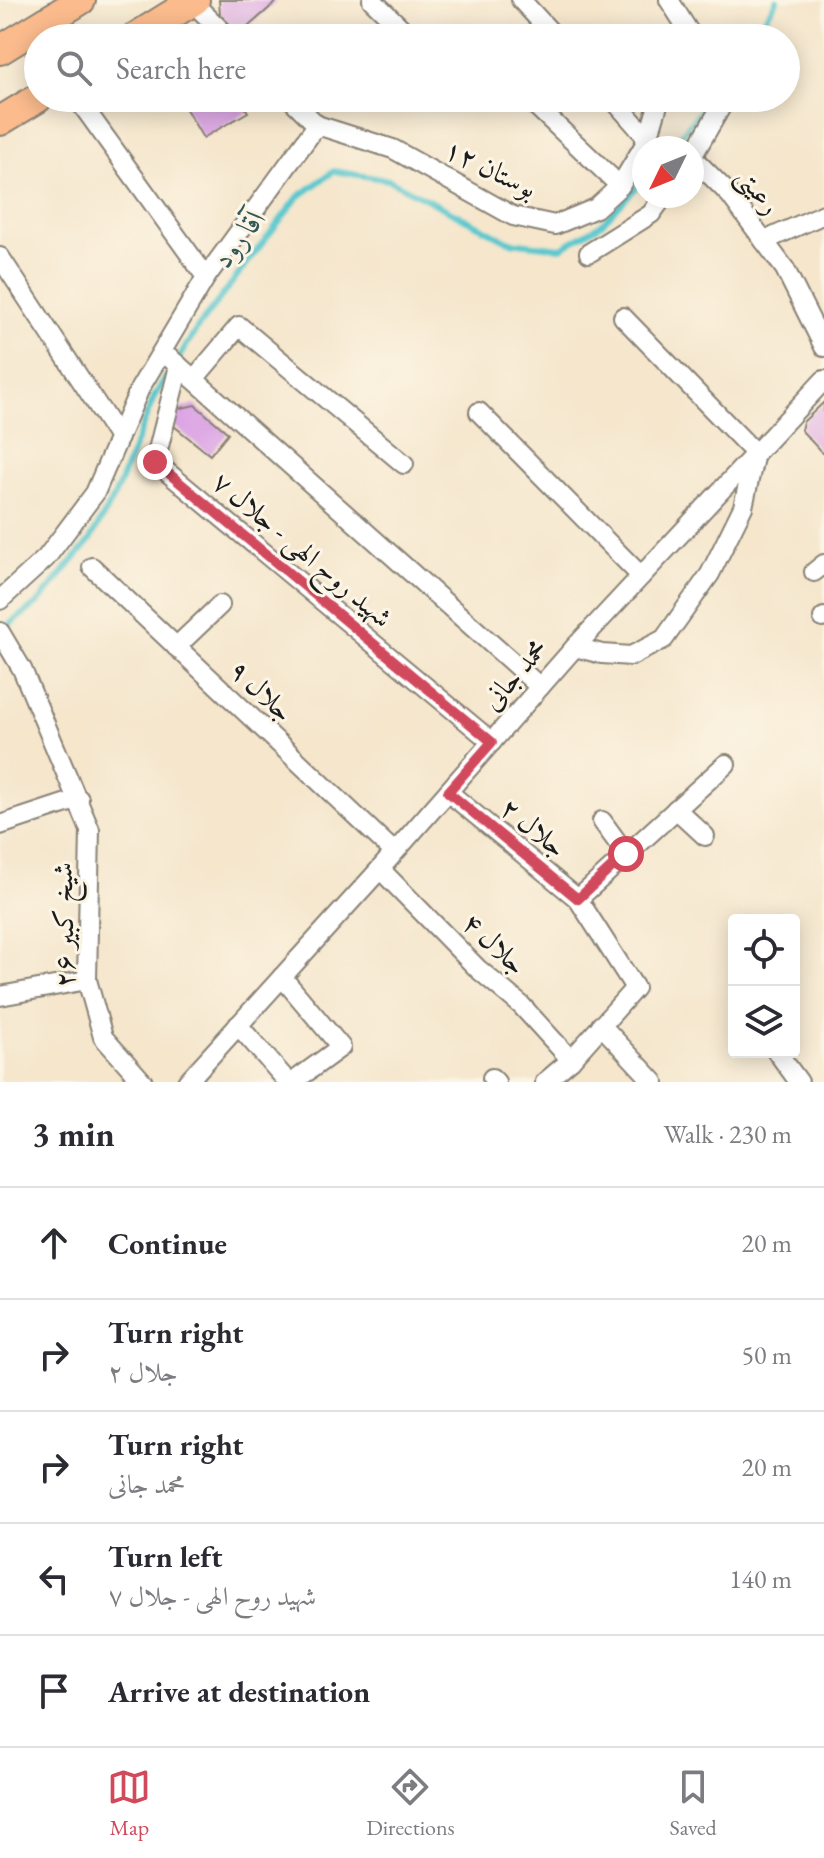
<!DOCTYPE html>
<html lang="en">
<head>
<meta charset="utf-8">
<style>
	:root { --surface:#fff; --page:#f2f2f3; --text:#2b2b33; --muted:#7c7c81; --line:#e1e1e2; --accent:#d1495b }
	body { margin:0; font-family:"EB Garamond",Amiri,serif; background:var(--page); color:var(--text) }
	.controls { position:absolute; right:24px; bottom:24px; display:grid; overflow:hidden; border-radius:8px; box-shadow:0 4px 20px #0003 }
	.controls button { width:72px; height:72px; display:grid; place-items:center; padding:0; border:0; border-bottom:2px solid var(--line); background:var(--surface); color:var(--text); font:40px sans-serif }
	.compass { position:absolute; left:632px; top:136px; width:72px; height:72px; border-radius:50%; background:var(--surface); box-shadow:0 4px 20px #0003; rotate:227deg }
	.stop { position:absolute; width:24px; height:24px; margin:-18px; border:6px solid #d1495b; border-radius:50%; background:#fff }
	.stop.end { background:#d1495b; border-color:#fff; box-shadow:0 2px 8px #0008 }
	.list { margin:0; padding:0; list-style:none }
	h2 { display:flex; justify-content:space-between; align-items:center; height:104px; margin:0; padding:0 32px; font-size:34px }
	h2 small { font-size:26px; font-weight:400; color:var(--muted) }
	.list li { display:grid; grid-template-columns:52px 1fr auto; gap:24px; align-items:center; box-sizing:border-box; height:112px; padding:0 32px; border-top:2px solid var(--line) }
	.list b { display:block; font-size:30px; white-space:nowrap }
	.list p { margin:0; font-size:26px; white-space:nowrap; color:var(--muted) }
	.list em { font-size:26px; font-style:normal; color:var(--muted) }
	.icon { flex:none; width:44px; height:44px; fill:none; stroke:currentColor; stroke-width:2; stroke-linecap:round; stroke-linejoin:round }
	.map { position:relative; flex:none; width:824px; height:1082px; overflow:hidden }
	.search { position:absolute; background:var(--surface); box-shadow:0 4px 20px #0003; left:24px; right:24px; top:24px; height:88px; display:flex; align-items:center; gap:20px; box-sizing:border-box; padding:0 28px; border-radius:44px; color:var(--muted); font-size:30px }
	.sheet { height:664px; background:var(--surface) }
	nav { display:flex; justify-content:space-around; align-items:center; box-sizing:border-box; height:112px; border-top:2px solid var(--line); background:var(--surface); font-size:22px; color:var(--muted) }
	nav a { display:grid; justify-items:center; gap:4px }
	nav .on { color:var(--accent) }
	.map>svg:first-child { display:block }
</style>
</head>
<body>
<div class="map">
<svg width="824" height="1082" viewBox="0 0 824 1082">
	<rect width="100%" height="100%" fill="#fcf5e5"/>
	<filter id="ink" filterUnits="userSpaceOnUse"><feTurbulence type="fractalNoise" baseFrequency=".0125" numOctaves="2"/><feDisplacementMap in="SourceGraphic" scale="16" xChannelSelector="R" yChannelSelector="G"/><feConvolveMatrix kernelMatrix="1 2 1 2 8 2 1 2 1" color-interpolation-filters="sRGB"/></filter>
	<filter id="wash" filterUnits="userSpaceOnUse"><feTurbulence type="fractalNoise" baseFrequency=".006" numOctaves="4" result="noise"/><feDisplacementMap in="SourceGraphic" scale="32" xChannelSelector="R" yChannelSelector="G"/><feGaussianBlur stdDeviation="1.8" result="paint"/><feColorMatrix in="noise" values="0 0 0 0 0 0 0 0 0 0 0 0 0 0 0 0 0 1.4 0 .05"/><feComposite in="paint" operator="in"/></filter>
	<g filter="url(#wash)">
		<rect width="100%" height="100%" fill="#f5e6cc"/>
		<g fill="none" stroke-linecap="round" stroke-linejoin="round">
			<!-- stream -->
			<g stroke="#5bc8ce" stroke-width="6">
				<polyline points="753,38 777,0"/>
				<polyline points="673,145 710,98"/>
				<polyline points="176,362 198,327 298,197 334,171 389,180 510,242 561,248 600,225 644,180"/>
				<polyline points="3,629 38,603 90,540 114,497 155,395 170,371"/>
			</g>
		</g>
		<g id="blocks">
			<!-- building -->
			<g fill="#dca5e5">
				<polygon points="219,0 273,0 276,2 240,34 220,15"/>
				<polygon points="194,98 239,98 248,112 203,138 183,104"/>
				<polygon points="824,402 824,455 801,430 803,422"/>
				<polygon points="195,405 228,433 210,455 174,426 177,409"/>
			</g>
		</g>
	</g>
	<g filter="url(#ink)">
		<use href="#blocks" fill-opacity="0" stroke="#888174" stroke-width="2"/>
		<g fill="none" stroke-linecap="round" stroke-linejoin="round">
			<!-- minor casing -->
			<g stroke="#888174" stroke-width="22">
				<g id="minor">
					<polyline points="372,0 401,28"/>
					<polyline points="521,0 556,38"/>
					<polyline points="669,0 693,38"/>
					<polyline points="192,2 229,38"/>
					<polyline points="77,98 206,277"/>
					<polyline points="290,98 317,125 393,149 513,216 555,225 596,208 620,186 648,139 660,98"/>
					<polyline points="612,98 648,139"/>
					<polyline points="536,106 620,186"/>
					<polyline points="648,139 670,148"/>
					<polyline points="692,157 730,195 785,269 824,347"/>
					<polyline points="692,157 726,98"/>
					<polyline points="764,241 824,214"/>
					<polyline points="589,253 651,214 664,196"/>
					<polyline points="0,257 119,438"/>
					<polyline points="171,359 540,687"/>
					<polyline points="179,366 155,462 492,742"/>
					<polyline points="194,379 239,326 404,464"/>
					<polyline points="479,412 641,576"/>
					<polyline points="92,567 394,852"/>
					<polyline points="814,572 824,564"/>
					<polyline points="0,600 46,558 95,493 140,388 206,277 317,125"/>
					<polyline points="823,618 824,617"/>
					<polyline points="0,632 22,669 90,830 87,980 103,1037 143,1082"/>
					<polyline points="176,647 220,605"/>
					<polyline points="575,647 602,654 631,656 664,639 710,574 743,507 755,453 623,317"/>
					<polyline points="448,792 578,899 635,988 571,1060 545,1082"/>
					<polyline points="676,809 705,836"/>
					<polyline points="602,821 626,854"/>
					<polyline points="0,825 79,799"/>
					<polyline points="380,869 478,969 521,1005 571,1060"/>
					<polyline points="578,899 726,764"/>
					<polyline points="282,977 341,1047 293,1082"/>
					<polyline points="0,996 87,980"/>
					<polyline points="238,1025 288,1082"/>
					<polyline points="601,1025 654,1082"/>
					<polyline points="777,1052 799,1082"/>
					<polyline points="492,1078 496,1082"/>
					<polyline points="187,1082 380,869 575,647 824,380"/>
				</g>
			</g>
			<!-- primary casing -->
			<g stroke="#888174" stroke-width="32">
				<g id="primary">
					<polyline points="134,38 195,0"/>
					<polyline points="0,50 81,0"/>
					<polyline points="0,121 38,98"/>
				</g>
			</g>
			<!-- minor -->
			<use href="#minor" stroke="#fff" stroke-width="18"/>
			<!-- primary -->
			<use href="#primary" stroke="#fbbb8d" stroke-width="28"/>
		</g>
	</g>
	<g fill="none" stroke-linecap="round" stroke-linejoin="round" filter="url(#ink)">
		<!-- route -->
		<polyline stroke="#d1495b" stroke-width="10" points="155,462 492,742 448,792 578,899 626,854"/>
	</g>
	<g text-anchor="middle" stroke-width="6" stroke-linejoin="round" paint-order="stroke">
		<!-- street labels -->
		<g font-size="28" fill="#1c1c1c" stroke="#fcf5e5">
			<text transform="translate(491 168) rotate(26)" y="10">بوستان ۱۲</text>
			<text transform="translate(759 190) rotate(51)" y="10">رعیتی</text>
			<text transform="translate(303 549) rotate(40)" y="10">شهید روح الهی - جلال ۷</text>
			<text transform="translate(514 674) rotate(-49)" y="10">محمد جانی</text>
			<text transform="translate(262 690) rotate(43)" y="10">جلال ۹</text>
			<text transform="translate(534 827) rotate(39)" y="10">جلال ۲</text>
			<text transform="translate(63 925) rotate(-91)" y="10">شیخ کبیر ۲۶</text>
			<text transform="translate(495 943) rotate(43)" y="10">جلال ۴</text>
		</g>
		<!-- water labels -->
		<g font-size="30" font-style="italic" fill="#32585a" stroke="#fcf5e5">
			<text transform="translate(239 238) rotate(-52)" y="10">آقا رود</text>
		</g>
	</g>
</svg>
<div class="controls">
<button><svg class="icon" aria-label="locate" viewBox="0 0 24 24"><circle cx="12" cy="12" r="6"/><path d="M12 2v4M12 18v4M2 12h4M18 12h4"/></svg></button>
<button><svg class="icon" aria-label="layers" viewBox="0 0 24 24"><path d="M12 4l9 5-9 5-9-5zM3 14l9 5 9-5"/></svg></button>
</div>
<svg class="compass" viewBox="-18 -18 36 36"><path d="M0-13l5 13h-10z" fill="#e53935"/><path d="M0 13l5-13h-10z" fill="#7c7c81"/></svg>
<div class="stop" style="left:626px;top:854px"></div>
<div class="stop end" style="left:155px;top:462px"></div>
<div class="search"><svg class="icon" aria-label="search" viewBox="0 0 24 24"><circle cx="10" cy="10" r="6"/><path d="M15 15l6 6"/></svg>Search here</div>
</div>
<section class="sheet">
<h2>3 min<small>Walk · 230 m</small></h2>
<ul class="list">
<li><svg class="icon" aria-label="ahead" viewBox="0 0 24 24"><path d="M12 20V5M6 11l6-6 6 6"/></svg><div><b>Continue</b></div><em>20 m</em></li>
<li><svg class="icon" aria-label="right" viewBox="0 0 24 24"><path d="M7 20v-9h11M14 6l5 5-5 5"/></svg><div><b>Turn right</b><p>جلال ۲</p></div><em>50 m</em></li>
<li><svg class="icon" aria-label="right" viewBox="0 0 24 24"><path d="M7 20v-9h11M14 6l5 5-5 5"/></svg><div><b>Turn right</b><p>محمد جانی</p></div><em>20 m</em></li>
<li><svg class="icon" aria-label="left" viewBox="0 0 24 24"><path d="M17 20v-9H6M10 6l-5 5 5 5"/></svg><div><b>Turn left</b><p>شهید روح الهی - جلال ۷</p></div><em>140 m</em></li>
<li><svg class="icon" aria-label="arrive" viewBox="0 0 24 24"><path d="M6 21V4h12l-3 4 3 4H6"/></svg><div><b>Arrive at destination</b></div></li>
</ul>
</section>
<nav>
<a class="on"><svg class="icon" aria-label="map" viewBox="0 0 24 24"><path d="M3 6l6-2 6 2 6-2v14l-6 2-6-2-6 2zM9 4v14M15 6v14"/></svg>Map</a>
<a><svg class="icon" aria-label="directions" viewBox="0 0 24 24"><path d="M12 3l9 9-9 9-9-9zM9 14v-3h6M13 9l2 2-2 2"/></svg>Directions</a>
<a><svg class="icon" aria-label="saved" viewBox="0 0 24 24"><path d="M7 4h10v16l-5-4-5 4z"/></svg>Saved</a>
</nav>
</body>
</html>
